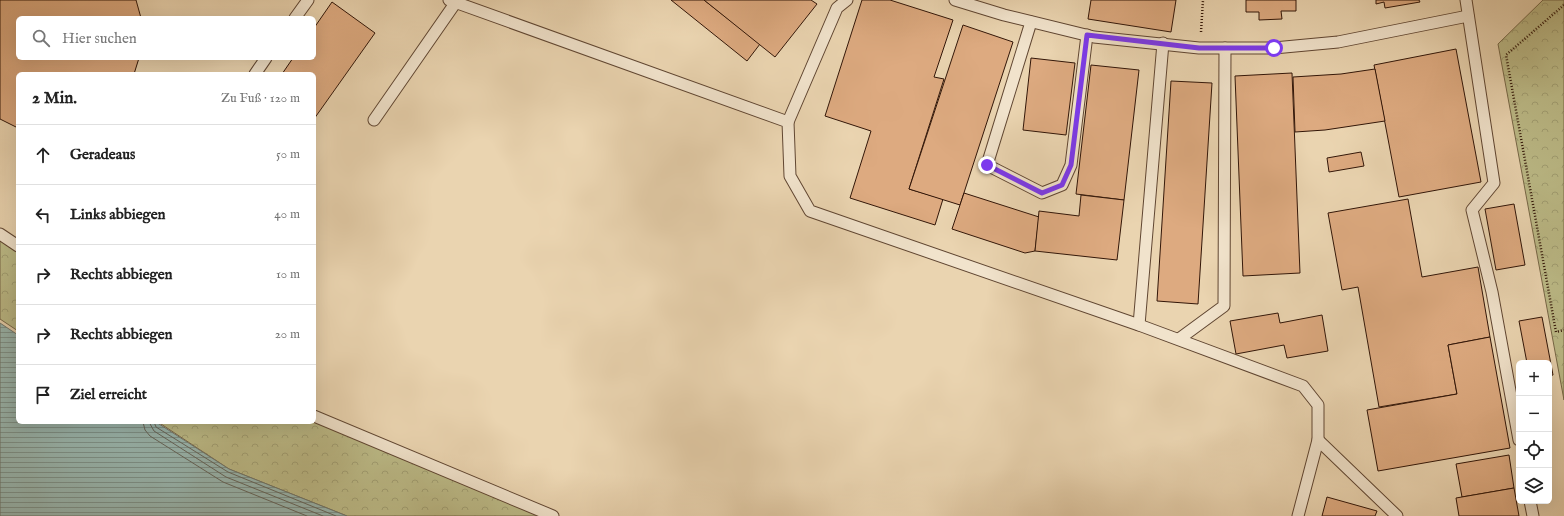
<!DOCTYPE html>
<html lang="de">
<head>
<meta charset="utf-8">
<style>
	:root { --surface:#fff; --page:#f6f6f6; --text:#222; --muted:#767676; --line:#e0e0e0 }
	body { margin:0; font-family:"IM FELL English",serif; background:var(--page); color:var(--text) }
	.controls { position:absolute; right:12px; bottom:12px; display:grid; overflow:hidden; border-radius:6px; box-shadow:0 4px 16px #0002 }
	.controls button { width:36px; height:36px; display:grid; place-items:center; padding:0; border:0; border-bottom:1px solid var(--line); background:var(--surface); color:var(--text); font:20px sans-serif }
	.stop { position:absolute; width:12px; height:12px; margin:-9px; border:3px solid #7c3aed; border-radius:50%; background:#fff }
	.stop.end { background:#7c3aed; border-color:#fff; box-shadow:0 1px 4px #0008 }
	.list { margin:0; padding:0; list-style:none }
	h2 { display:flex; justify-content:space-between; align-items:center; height:52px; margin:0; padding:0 16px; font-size:17px }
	h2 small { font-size:13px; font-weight:400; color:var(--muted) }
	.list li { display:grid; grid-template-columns:26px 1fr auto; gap:12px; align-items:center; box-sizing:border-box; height:60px; padding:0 16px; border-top:1px solid var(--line) }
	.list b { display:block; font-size:15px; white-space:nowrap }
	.list em { font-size:13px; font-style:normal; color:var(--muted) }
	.icon { flex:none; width:22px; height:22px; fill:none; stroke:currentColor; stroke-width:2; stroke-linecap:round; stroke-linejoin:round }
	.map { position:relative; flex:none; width:1564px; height:516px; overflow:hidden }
	.search { position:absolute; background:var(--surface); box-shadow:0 4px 16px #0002; left:16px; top:16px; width:300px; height:44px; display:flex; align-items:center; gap:10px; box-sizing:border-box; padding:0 14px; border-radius:6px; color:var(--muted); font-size:15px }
	.panel { position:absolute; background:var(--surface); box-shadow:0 4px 16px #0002; left:16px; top:72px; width:300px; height:352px; border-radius:6px }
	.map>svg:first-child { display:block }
</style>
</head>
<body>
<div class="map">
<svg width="1564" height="516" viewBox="0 0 1564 516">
	<defs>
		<pattern id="forest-crowns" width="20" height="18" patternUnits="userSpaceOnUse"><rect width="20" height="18" fill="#bcbb88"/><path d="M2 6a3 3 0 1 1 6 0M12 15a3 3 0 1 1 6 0" fill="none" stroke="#a2a074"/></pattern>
		<pattern id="water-rules" width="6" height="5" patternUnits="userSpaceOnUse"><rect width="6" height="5" fill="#98b7b1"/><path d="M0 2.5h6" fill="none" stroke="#7d948e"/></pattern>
	</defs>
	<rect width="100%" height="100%" fill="#ead4b0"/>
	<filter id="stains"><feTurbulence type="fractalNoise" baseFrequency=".005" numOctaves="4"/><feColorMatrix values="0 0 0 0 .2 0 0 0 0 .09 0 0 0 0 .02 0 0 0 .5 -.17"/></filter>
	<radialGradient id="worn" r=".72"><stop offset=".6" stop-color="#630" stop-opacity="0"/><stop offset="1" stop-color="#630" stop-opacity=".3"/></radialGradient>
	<!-- forest -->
	<g fill="url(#forest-crowns)" stroke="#776848">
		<polygon points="1543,0 1564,0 1564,400 1498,44"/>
		<polygon points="0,236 18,248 18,331 0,319"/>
		<polygon points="314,421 542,516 347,516 229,469 158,422"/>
	</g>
	<!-- water -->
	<polygon fill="url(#water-rules)" stroke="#6f776d" points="0,323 18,335 18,422 156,422 229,469 347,516 0,516"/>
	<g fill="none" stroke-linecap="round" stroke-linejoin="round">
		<!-- shore -->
		<g stroke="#65665c" stroke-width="1">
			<polyline points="143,422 145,430 150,436 223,482 307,516"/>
			<polyline points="149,422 154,431 226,477 323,516"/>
			<polyline points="154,422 156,427 228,472 336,516"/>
		</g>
	</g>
	<!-- building -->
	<g fill="#ddaa80" stroke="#321608">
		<polygon points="0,0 136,0 141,18 18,18 18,58 139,58 134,74 18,74 18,128 0,119"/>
		<polygon points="671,0 704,0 760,44 747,61"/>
		<polygon points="704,0 811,0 817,4 775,57"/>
		<polygon points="862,0 890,0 953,20 934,77 944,79 909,189 943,199 935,225 850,198 871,131 825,116"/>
		<polygon points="1091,0 1176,0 1171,32 1088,19"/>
		<polygon points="1246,0 1296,0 1296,11 1281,11 1282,19 1259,20 1259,12 1246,12"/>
		<polygon points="1376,0 1419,0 1420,2 1385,8 1384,2 1376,4"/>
		<polygon points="332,2 375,33 314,119 314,74 282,74 293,58 314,58 314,28"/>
		<polygon points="963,25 1013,42 960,205 909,189"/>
		<polygon points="1456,49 1481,182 1399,197 1374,65"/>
		<polygon points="1031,58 1075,63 1066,135 1023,130"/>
		<polygon points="1091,65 1139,70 1124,200 1076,194"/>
		<polygon points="1375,69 1385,121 1325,130 1295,132 1293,77 1341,74"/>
		<polygon points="1292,73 1300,273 1243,276 1235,76"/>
		<polygon points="1171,81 1212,83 1198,304 1157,301"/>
		<polygon points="1361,152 1364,166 1329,172 1327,158"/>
		<polygon points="964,193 1039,217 1035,251 1025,253 952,229"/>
		<polygon points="1081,195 1124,200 1117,260 1035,251 1039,211 1079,216"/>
		<polygon points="1408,199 1422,277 1478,267 1490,337 1448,345 1457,394 1379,407 1358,287 1342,290 1328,213"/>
		<polygon points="1514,204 1525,265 1496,270 1485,209"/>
		<polygon points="1278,313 1280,323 1322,315 1328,351 1287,358 1284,345 1236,354 1230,321"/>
		<polygon points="1542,317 1553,375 1549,376 1549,363 1527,363 1519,321"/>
		<polygon points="1490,337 1510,448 1378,471 1367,410 1457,394 1448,345"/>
		<polygon points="1509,455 1514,488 1462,497 1456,464"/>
		<polygon points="1514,488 1519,516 1459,516 1456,498"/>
		<polygon points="1327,497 1377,511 1375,516 1322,516"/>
	</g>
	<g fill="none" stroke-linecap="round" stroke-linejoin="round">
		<!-- lane casing -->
		<g stroke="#604632" stroke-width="13">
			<g id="lane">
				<polyline points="449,0 788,122 790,176 810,211 1139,325 1303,386 1318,405 1318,440 1298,516"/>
				<polyline points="955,0 1004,15 1094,37 1199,48 1274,48 1338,42 1468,16"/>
				<polyline points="1466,0 1494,183 1472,210 1492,292 1519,440"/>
				<polyline points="295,18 308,0"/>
				<polyline points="1031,22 987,165 1042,193 1062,185 1071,165 1087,35"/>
				<polyline points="255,74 266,58"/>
				<polyline points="374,120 456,2"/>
				<polyline points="788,122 837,8 847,0"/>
				<polyline points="0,234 18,246"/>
				<polyline points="1139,325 1163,43"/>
				<polyline points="1179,339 1224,306 1225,48"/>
				<polyline points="314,416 553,516"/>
				<polyline points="1318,440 1397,516"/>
				<polyline points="1530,501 1533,516"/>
			</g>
		</g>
		<!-- path -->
		<g stroke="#321608" stroke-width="2.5" stroke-dasharray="1 2" stroke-linecap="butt">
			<polyline points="1564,5 1506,55 1556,332 1564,330"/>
			<polyline points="1201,32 1203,0"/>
		</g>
		<!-- lane -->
		<use href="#lane" stroke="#f1e3cc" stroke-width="11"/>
	</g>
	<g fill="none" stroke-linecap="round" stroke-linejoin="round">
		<!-- route -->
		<polyline stroke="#7c3aed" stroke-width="5" points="987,165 1042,193 1062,185 1071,165 1087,35 1199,48 1274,48"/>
	</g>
	<rect width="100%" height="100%" filter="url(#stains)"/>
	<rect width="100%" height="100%" fill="url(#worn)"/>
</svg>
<div class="controls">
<button>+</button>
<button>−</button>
<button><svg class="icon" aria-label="locate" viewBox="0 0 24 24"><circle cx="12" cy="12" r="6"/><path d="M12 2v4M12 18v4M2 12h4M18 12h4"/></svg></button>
<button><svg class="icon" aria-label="layers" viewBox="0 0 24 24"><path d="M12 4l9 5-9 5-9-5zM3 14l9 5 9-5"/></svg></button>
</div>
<div class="stop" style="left:1274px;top:48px"></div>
<div class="stop end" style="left:987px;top:165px"></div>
<div class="search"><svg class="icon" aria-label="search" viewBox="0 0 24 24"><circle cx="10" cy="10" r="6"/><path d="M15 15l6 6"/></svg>Hier suchen</div>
<section class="panel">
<h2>2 Min.<small>Zu Fuß · 120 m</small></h2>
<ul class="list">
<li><svg class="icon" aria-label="ahead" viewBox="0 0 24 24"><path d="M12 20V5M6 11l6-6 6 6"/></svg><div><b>Geradeaus</b></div><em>50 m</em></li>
<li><svg class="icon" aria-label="left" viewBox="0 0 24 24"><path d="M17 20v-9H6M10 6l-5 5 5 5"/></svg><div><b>Links abbiegen</b></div><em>40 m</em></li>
<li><svg class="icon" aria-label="right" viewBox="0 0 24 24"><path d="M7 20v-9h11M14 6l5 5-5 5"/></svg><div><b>Rechts abbiegen</b></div><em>10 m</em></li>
<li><svg class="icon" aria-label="right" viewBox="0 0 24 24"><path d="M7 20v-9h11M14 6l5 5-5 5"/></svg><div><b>Rechts abbiegen</b></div><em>20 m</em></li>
<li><svg class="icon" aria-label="arrive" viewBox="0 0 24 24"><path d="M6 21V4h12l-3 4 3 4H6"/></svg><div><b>Ziel erreicht</b></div></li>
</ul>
</section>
</div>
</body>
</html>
